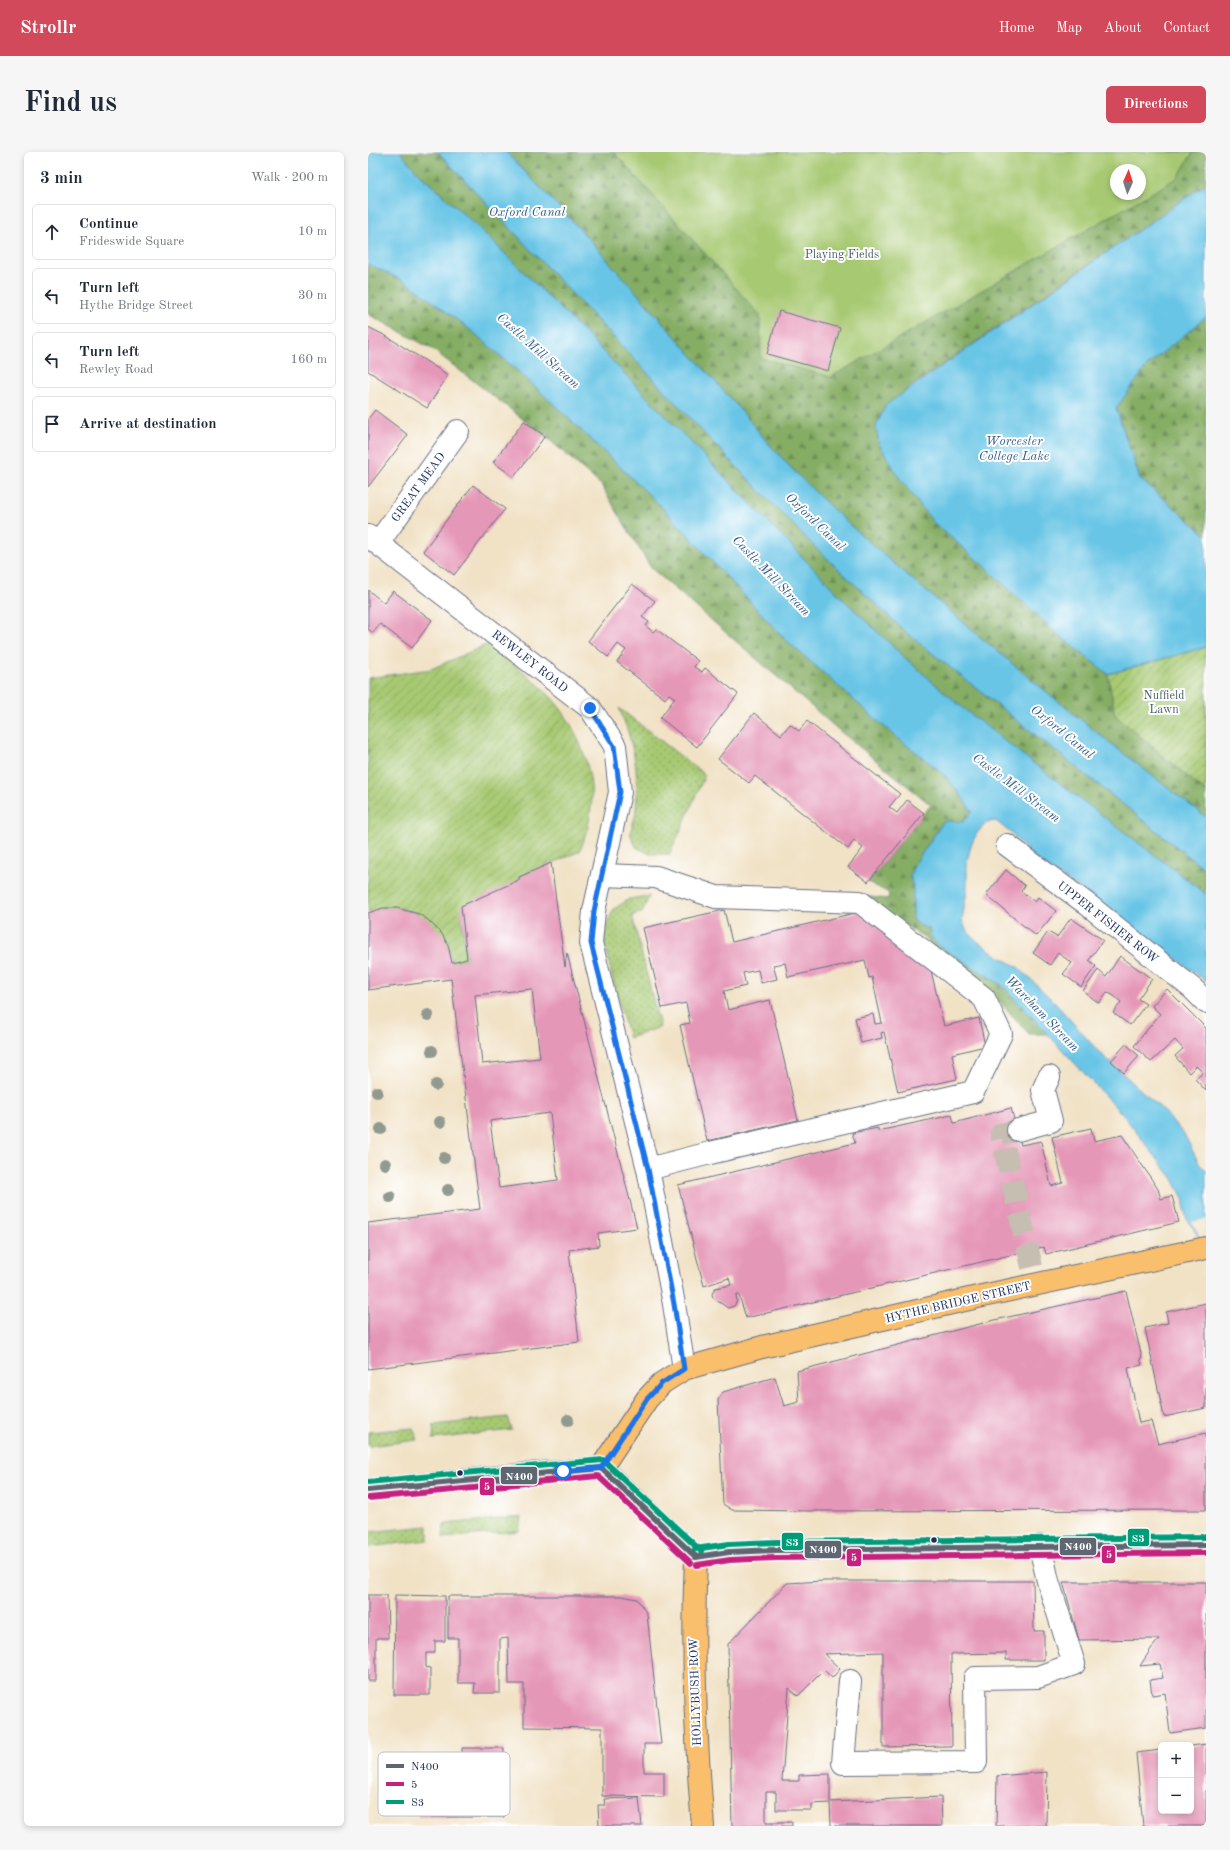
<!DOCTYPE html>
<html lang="en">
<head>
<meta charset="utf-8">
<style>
	:root { --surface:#fff; --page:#f6f6f7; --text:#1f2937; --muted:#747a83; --line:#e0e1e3; --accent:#d1495b }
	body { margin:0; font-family:"Old Standard TT",serif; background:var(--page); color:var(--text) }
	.controls { position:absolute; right:12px; bottom:12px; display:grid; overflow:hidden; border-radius:6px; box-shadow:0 2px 6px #0003 }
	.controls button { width:36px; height:36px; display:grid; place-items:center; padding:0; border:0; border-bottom:1px solid var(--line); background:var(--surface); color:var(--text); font:20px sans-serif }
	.compass { position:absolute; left:742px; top:12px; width:36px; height:36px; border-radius:50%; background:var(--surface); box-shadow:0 2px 6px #0003; rotate:3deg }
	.stop { position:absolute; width:12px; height:12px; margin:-9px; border:3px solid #1a73e8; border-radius:50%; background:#fff }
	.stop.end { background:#1a73e8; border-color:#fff; box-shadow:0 1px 4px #0008 }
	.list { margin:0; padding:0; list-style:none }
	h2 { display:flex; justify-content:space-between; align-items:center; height:52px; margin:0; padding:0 16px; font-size:17px }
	h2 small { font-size:13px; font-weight:400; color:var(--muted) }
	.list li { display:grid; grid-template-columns:26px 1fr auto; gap:12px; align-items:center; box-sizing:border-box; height:56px; margin:0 8px 8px; padding:0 8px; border:1px solid var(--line); border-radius:6px }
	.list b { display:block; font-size:15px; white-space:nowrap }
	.list p { margin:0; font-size:13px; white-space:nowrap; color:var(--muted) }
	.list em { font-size:13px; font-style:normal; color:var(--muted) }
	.icon { flex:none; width:22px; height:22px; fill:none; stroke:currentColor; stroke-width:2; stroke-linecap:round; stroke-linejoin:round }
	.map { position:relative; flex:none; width:838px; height:1674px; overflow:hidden; border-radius:6px }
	header { display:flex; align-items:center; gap:24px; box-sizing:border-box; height:56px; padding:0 20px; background:var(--accent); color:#fff }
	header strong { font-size:19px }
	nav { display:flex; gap:22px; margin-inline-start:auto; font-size:14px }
	.intro { display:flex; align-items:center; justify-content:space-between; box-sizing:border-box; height:96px; padding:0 24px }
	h1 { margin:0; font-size:28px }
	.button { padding:10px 18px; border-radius:6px; background:var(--accent); color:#fff; font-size:14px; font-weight:700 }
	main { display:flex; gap:24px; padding:0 24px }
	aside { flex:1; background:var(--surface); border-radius:6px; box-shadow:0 2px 6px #0003 }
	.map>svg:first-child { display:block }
</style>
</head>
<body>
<header>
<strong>Strollr</strong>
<nav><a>Home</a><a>Map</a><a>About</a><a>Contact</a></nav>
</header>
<div class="intro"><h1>Find us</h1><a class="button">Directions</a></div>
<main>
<aside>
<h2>3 min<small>Walk · 200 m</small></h2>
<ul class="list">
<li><svg class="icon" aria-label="ahead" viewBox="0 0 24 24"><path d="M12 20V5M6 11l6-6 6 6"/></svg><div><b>Continue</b><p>Frideswide Square</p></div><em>10 m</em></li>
<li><svg class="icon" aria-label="left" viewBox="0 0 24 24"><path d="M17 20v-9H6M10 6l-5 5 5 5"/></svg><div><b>Turn left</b><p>Hythe Bridge Street</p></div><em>30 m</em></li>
<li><svg class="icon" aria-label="left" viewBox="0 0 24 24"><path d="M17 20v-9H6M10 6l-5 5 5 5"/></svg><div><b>Turn left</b><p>Rewley Road</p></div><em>160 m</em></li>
<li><svg class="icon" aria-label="arrive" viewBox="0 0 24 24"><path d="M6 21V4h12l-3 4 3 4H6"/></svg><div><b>Arrive at destination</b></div></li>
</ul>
</aside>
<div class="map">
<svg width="838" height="1674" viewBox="0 0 838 1674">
	<defs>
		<pattern id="grass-dots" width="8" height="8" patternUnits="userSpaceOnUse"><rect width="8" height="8" fill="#a7c972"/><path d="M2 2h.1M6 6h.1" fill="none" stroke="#87a461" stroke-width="1.8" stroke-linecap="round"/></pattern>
		<pattern id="forest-firs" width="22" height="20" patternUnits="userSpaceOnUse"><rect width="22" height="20" fill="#85ad64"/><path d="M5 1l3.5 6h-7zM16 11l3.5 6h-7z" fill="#6c8d56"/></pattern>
		<pattern id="garden-furrows" width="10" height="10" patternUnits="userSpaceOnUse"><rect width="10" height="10" fill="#a7c972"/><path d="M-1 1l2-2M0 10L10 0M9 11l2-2" fill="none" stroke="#87a461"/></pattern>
	</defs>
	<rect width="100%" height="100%" fill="#fff"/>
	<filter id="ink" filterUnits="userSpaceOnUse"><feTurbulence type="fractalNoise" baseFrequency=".025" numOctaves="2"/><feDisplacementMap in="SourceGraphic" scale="8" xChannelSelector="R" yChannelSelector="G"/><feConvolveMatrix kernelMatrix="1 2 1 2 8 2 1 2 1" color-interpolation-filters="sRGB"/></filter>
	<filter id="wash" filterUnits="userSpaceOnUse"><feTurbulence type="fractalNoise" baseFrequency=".012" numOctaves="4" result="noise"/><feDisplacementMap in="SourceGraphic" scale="16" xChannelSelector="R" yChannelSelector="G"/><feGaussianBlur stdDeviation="0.9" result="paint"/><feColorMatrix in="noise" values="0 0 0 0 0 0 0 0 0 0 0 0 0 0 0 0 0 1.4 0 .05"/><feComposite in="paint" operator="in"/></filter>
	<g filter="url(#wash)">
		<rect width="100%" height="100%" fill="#f1e2c6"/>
		<!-- grass -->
		<g fill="url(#grass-dots)" stroke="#617c68">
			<path d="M251,556L337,623L302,702H282L268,695L262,681C264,673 268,665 268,657C272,621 265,589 251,556Z"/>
			<polygon points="281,744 274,761 264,763 292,875 261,886 245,829 236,787 239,771 246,757 261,747"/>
			<polygon points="140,1265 144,1278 65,1287 66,1273"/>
			<polygon points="45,1276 50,1288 0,1294 0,1280"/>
			<polygon points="153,1365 151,1379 75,1386 76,1372"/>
			<polygon points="60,1374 60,1388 0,1395 0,1380"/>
		</g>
		<!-- forest -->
		<g fill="url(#forest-firs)" stroke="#506e61">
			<polygon points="32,0 70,0 359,305 447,395 540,482 838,718 838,742 665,611 596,557 537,506 479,451 210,174 110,75 50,21"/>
			<path d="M138,0H246L392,163L393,206L463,225L809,26L825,0H838V32L536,239L565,370L616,414L692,484L740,522L747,563L838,545V665C748,597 661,527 576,454C505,394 434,335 376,262L211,76Z"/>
			<polygon points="0,112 38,130 66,150 105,180 161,229 288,349 418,488 521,579 577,623 592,642 604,660 595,670 581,669 575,670 545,715 542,724 545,734 545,768 561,776 563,785 634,833 681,882 661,882 624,841 573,804 557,786 493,744 520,747 521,741 500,730 556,661 563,653 473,580 283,416 233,333 177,284 64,197 0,162"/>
			<polygon points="838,165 838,383 772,327 748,256 780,213"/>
		</g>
		<!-- park -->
		<path fill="#a7c972" stroke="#617c68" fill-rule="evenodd" d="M246,0H825L809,26L463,225L393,206L392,163ZM748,18H772V42H748Z"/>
		<!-- garden -->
		<g fill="url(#garden-furrows)" stroke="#617c68">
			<path d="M120,492C145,512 176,533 195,560C212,584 227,625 223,655C222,671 217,685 212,699L151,725V728L94,761L93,763L99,807L84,811L80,793L51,762L29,756H15L0,761V526L63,517Z"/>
			<polygon points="838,495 838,640 747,563 740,522"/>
		</g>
		<!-- water -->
		<g fill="#68c5e6" stroke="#427aa2">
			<polygon points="0,0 32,0 50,21 110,75 210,174 479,451 537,506 596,557 665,611 838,742 838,829 724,745 667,707 644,682 628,669 619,670 609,681 603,693 599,710 599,738 594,768 598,778 609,789 630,804 650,815 688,852 730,899 797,960 817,984 832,1013 838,1018 838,1096 818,1065 815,1046 805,1027 755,963 634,833 571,794 563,785 561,776 555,775 545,768 545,734 542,724 545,715 575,670 580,669 595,670 604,660 592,642 577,623 521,579 418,488 288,349 161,229 105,180 66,150 38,130 0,112"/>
			<path d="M70,0H138L211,76L376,262C434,335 505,394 576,454C661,527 748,597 838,665V718L540,482L447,395L359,305Z"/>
			<polygon points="838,32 838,165 780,213 748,256 772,327 838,383 838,495 740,522 692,484 616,414 565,370 533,328 511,292 508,274 518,253"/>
		</g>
		<!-- pier -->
		<polygon fill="#f1e2c6" points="838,1067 838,1096 823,1070"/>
		<g id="blocks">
			<!-- building -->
			<g fill="#e597b7" fill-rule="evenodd">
				<polygon points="411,159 472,176 460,219 399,202"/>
				<polygon points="0,175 18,184 80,223 59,256 0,219"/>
				<polygon points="7,258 40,283 0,335 0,267"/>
				<polygon points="156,269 177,284 146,325 125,310"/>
				<polygon points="105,333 137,357 86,423 55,399"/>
				<polygon points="264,432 287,449 274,465 281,470 278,474 285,480 288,477 330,509 326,515 334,520 337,516 370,542 329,595 292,566 307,546 301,542 297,547 249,510 258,498 250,492 240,505 220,489"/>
				<polygon points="0,438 16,451 25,439 64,468 44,496 12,472 5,481 0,477"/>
				<polygon points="386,561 413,583 422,572 431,579 439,569 532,642 521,655 529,661 539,648 556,661 500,730 480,715 495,696 486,688 480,697 387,624 381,631 350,607"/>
				<path d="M183,711L197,815L199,801L269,1076L230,1081L231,1094L201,1098L211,1190L0,1217V1071L112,1057L83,827L0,838V761L15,756H29L51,762L60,768L74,782L80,793L84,811L99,807L93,754L151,728V725ZM164,837L172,906L114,912L107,843ZM182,961L190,1028L131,1036L122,969Z"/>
				<polygon points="638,718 657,734 653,739 667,750 670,745 688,759 668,784 618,743"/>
				<polygon points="485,755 561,810 576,874 611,866 617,894 584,902 589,927 530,940 516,880 513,881 514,886 493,891 487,866 505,862 507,872 514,871 504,825 501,826 497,808 420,825 417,811 405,813 409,827 393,831 390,818 375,821 378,834 356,839 360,858 402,848 430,968 339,989 312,873 322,871 318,851 294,856 275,776 356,758 364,790 487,761"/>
				<polygon points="703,766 735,788 721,808 728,814 713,835 695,822 704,811 690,801 682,813 665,801 680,780 689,785"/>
				<polygon points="752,804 784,827 770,847 778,852 762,873 745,861 753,850 746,844 739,840 731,851 715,839 730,818 738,825"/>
				<polygon points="799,837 838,876 838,939 827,927 835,921 828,914 821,921 807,904 815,897 807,888 783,910 766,894 792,862 784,854"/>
				<polygon points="758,892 771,904 756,921 743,909"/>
				<polygon points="643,956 653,993 673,989 683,1034 695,1031 684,985 723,976 726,989 754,983 790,1037 793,1047 804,1044 811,1070 678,1102 676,1095 378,1166 371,1143 368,1143 369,1149 366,1154 360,1156 345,1146 344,1142 347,1136 363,1133 361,1126 336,1134 310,1033 487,991 484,981 510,976 510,979 584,963 586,971"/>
				<polygon points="758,1139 774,1206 772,1206 774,1213 760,1216 771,1271 783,1269 790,1292 838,1281 838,1358 441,1359 364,1358 355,1352 350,1248 355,1240 407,1225 416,1254 431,1250 429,1219 627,1168"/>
				<polygon points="838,1151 838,1256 796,1265 777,1176 800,1171 798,1160"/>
				<polygon points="456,1429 665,1429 666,1479 676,1479 676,1508 638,1508 638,1501 583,1502 584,1594 515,1595 515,1500 456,1502 472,1517 464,1526 456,1518 430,1544 421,1536 414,1629 431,1629 431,1623 462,1622 462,1650 573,1645 574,1674 463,1674 462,1651 444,1652 444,1658 408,1658 408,1640 398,1640 398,1670 424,1670 424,1674 364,1674 360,1492 419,1431"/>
				<polygon points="695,1430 838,1430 838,1576 802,1581 797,1541 784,1543 782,1528 795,1526 792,1512 772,1514 783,1497 791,1487 711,1488"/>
				<polygon points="0,1443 19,1443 20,1486 8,1486 8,1529 0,1529"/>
				<polygon points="27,1443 77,1444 77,1489 67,1489 67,1501 58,1501 58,1515 62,1516 62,1543 26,1543"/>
				<polygon points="80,1444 253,1444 269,1447 279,1462 293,1592 276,1592 276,1620 296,1620 296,1645 234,1644 234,1576 156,1575 156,1532 141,1532 140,1486 132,1487 132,1541 106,1541 107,1531 90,1531 90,1486 80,1486"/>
				<polygon points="838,1592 838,1674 775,1674 768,1601 793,1598 793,1659 823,1659 823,1594"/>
				<polygon points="94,1596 136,1596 136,1665 51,1665 51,1630 94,1630"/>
				<polygon points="679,1620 678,1674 628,1674 629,1624"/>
				<polygon points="271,1646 274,1674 231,1674 230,1653 237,1653 236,1647"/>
			</g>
		</g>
	</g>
	<g filter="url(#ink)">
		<use href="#blocks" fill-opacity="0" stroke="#666e82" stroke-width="1"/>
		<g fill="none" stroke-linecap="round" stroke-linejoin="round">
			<!-- minor-tunnel -->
			<polyline stroke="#c6beb1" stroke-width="22" stroke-dasharray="22 11" stroke-linecap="butt" points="650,978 633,982 668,1132"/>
			<!-- minor casing -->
			<g stroke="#666e82" stroke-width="24">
				<g id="minor">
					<polyline points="0,384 222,556 247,594 252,640 226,759 223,791 280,1017 306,1152 316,1217"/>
					<polyline points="10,391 90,279"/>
					<polyline points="639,693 719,752 825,837 838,850"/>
					<polyline points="234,723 288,725 348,745 492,750 616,846 633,882 605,940 342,1001 280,1017"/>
					<polyline points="650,978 683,969 675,938 681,925"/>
					<path d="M328,1405C374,1397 412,1397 459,1398L838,1393"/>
					<polyline points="482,1529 475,1611 608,1610 607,1526 670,1525 706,1512 680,1429 672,1394"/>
				</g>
			</g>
			<!-- major casing -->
			<g stroke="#666e82" stroke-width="24">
				<g id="major">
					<polyline points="233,1316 279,1247 294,1231 316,1217 394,1195 614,1144 838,1096"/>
					<path d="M0,1338L160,1322L233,1316L328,1405C324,1497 327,1583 335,1674"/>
				</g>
			</g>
			<!-- minor -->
			<use href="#minor" stroke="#fff" stroke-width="22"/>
			<!-- major -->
			<use href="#major" stroke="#f9bf6c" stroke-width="22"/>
			<!-- bus-1 casing -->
			<g stroke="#fff" stroke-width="9">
				<g id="bus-1">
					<polyline points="0,1338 233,1316 328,1405"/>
					<polyline points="328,1405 361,1400 409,1398 838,1393"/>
				</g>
			</g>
			<!-- bus-2 casing -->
			<g stroke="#fff" stroke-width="9">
				<g id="bus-2">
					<polyline points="1,1346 230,1324 323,1411"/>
					<polyline points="329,1413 362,1408 409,1406 838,1401"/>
				</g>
			</g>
			<!-- bus-3 casing -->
			<g stroke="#fff" stroke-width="9">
				<g id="bus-3">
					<polyline points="0,1330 235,1308 333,1399"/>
					<polyline points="327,1397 361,1392 409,1390 838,1385"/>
				</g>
			</g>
			<!-- bus-1 -->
			<use href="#bus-1" stroke="#5e6671" stroke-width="6"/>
			<!-- bus-2 -->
			<use href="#bus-2" stroke="#c4227d" stroke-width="6"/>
			<!-- bus-3 -->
			<use href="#bus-3" stroke="#009b79" stroke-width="6"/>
		</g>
		<!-- trees -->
		<g fill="#929990">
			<circle cx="60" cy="863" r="6"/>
			<circle cx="64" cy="899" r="6"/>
			<circle cx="68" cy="933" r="6"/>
			<circle cx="9" cy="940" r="6"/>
			<circle cx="72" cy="970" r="6"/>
			<circle cx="13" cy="977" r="6"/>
			<circle cx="76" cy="1006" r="6"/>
			<circle cx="17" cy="1012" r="6"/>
			<circle cx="80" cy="1038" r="6"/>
			<circle cx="22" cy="1045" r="6"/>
			<circle cx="200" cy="1268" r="6"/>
		</g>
	</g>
	<g fill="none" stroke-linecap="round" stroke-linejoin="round" filter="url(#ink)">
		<!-- route -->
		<polyline stroke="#1a73e8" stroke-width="5" points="195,1319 233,1316 279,1247 294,1231 316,1217 306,1152 280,1017 223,791 226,759 252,640 246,594 222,556"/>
	</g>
	<!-- markers -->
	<g fill="#1b2f5e" stroke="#fff" stroke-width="1.5">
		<circle cx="92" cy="1321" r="3.5"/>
		<circle cx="566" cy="1388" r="3.5"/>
	</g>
	<g text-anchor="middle" stroke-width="4" stroke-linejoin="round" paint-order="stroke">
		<!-- park labels -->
		<g font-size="12" fill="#455d64" stroke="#fff">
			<text x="474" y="106">Playing Fields</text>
			<text x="796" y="547">Nuffield<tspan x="796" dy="14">Lawn</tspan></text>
		</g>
		<!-- street labels -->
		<g font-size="12" fill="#1b2f5e" stroke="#fff">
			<text transform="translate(50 335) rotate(-54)" y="4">GREAT MEAD</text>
			<text transform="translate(162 509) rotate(38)" y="4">REWLEY ROAD</text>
			<text transform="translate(740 770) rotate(38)" y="4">UPPER FISHER ROW</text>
			<text transform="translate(590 1150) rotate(-13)" y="4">HYTHE BRIDGE STREET</text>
			<text transform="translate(327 1540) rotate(-92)" y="4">HOLLYBUSH ROW</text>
		</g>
		<!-- water labels -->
		<g font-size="13" font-style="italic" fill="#325c87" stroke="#fff">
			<text x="159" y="64">Oxford Canal</text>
			<text transform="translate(171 198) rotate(42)" y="5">Castle Mill Stream</text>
			<text x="646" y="293">Worcester<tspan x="646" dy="15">College Lake</tspan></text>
			<text transform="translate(448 369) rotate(44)" y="5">Oxford Canal</text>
			<text transform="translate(404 423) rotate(46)" y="5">Castle Mill Stream</text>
			<text transform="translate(695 579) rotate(39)" y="5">Oxford Canal</text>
			<text transform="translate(649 635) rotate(37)" y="5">Castle Mill Stream</text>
			<text transform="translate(675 861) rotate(46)" y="5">Wareham Stream</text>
		</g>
	</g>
	<!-- legend -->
	<rect x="10" y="1600" width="132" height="64" rx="6" fill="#fff" stroke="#bbc1cf" stroke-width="1"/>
	<rect x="18" y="1612" width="18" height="4" fill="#5e6671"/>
	<rect x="18" y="1630" width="18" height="4" fill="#c4227d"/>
	<rect x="18" y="1648" width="18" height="4" fill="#009b79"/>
	<g font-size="11" fill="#1b2f5e">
		<text x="43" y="1618">N400</text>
		<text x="43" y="1636">5</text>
		<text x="43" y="1654">S3</text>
	</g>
	<g stroke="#fff" stroke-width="1.5">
		<rect x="132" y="1314" width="38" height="19" rx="4" fill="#5e6671"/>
		<rect x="111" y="1325" width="16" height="19" rx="4" fill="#c4227d"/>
		<rect x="759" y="1376" width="23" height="19" rx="4" fill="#009b79"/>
		<rect x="413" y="1380" width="23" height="19" rx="4" fill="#009b79"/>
		<rect x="691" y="1385" width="38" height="19" rx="4" fill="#5e6671"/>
		<rect x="436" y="1388" width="38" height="19" rx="4" fill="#5e6671"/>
		<rect x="733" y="1393" width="15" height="19" rx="4" fill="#c4227d"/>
		<rect x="478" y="1396" width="16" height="19" rx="4" fill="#c4227d"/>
	</g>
	<g font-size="11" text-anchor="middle" font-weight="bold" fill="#fff">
		<text x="151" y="1328">N400</text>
		<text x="119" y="1338">5</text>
		<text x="770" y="1390">S3</text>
		<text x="424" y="1394">S3</text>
		<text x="710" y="1398">N400</text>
		<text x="455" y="1401">N400</text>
		<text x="741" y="1406">5</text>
		<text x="486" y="1409">5</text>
	</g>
</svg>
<div class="controls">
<button>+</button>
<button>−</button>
</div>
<svg class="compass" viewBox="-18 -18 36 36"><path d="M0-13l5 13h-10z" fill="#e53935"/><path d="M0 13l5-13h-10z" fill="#747a83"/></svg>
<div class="stop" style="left:195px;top:1319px"></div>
<div class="stop end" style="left:222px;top:556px"></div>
</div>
</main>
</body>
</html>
